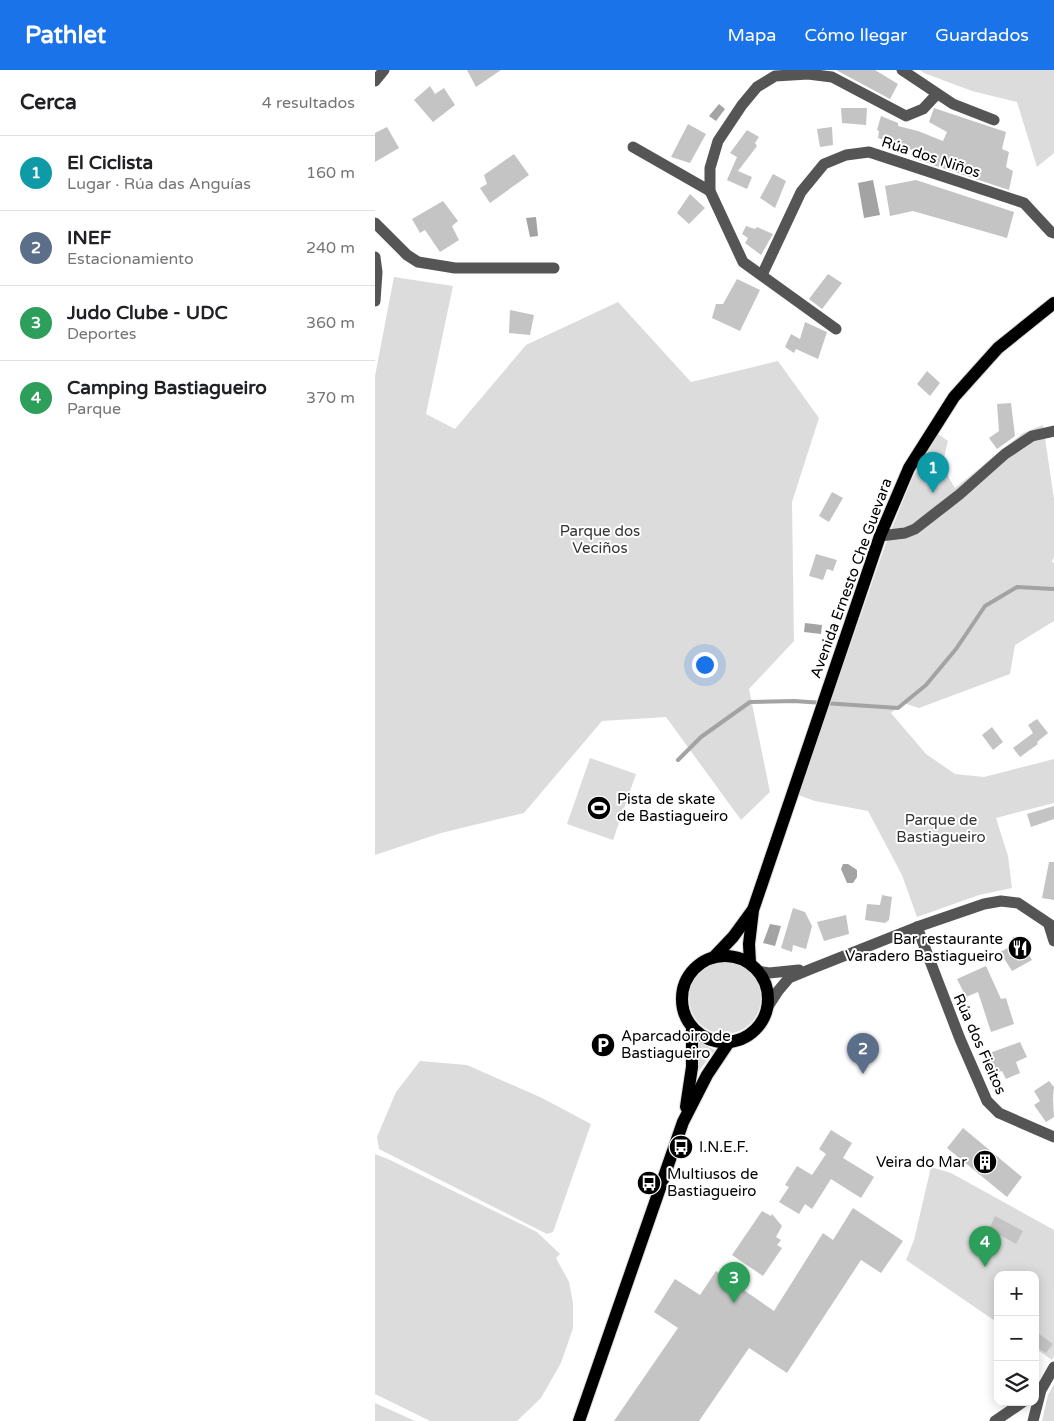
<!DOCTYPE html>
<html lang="es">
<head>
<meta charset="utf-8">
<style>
	:root { --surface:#fff; --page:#f2f2f2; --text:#202124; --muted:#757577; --line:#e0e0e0; --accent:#1a73e8 }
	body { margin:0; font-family:"Varela Round",sans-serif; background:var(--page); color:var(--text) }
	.controls { position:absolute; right:15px; bottom:15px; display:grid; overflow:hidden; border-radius:10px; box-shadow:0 2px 12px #0003 }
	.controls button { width:45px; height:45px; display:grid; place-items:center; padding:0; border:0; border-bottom:1px solid var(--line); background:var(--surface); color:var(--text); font:25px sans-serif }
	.you { position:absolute; left:329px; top:594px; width:18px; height:18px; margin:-12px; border:4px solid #fff; border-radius:50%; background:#1a73e8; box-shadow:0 0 0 8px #1a73e833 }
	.badge { display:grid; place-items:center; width:32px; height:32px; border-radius:50%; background:var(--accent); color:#fff; font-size:16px; font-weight:700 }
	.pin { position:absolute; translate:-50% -41px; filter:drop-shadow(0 1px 2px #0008) }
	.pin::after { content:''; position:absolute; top:26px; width:18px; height:15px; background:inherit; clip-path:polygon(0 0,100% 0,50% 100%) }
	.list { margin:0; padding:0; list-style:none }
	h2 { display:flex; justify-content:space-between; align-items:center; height:65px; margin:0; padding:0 20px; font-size:21px }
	h2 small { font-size:16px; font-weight:400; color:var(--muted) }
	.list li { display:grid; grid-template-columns:32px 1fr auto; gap:15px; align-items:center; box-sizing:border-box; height:75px; padding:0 20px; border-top:1px solid var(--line) }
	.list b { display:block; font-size:19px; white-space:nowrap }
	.list p { margin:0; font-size:16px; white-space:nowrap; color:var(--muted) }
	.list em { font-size:16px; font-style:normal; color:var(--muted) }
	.icon { flex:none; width:28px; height:28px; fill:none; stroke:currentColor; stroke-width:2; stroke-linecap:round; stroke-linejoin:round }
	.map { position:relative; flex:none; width:679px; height:1351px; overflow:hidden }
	header { display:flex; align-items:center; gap:30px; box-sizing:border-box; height:70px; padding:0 25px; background:var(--accent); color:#fff }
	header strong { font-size:24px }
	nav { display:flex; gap:28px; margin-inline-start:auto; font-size:18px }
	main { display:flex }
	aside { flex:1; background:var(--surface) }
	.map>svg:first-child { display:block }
</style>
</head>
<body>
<header>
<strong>Pathlet</strong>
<nav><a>Mapa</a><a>Cómo llegar</a><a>Guardados</a></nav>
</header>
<main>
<aside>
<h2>Cerca<small>4 resultados</small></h2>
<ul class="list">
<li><span class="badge" style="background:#0f9aa8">1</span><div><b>El Ciclista</b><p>Lugar · Rúa das Anguías</p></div><em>160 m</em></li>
<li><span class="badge" style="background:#5c6f8a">2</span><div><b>INEF</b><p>Estacionamiento</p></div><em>240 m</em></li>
<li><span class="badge" style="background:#2e9e5b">3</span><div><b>Judo Clube - UDC</b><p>Deportes</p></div><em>360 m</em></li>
<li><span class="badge" style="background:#2e9e5b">4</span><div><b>Camping Bastiagueiro</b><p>Parque</p></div><em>370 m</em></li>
</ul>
</aside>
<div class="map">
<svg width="679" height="1351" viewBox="0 0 679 1351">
	<rect width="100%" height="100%" fill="#fff"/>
	<!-- green -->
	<g fill="#dcdcdc">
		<polygon points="545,0 679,0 679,83 662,97 642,32 597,21 549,3"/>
		<polygon points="19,207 78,216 51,344 80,359 151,275 243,232 316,312 403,291 444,348 417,432 419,571 374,619 395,722 366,750 291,647 227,651 149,743 66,763 0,785 0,306"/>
		<path d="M668,355L679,429V487L677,492L679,493V551L640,575L635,604L544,638L528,633L516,643L551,684L580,704L609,707L679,689V733L621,748L633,786L637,818L604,825L542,847L527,805L493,741L440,731L423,725L512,470L537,409L563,364L573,371C567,394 567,397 580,418L648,363Z"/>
		<polygon points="215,688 261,704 238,770 192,754"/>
		<circle cx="350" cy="928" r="36"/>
		<polygon points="324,972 340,980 323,1002"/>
		<polygon points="45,991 92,995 167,1028 216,1054 178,1162 172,1164 4,1079 2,1067 21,1022"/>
		<polygon points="0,1084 15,1090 162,1162 185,1184 181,1188 194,1212 198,1233 198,1258 186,1293 166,1328 142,1351 55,1351 0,1324"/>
		<polygon points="556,1097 576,1103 679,1160 679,1286 677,1290 660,1278 660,1205 623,1205 623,1253 531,1190 539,1170"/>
		<polygon points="679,1314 679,1351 667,1351 673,1325"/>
		<polygon points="0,1333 40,1351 0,1351"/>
	</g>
	<!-- water -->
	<g fill="#a3a3a3">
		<polygon points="344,34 350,39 341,51 334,46"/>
		<polygon points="498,110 505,145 489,148 483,113"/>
		<polygon points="161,147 163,166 155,167 151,148"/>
		<polygon points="430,553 447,555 446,564 429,562"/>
		<polygon points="468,794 473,794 482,800 482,807 478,813 472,813 466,799"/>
		<polygon points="395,854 406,856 400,876 388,873"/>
	</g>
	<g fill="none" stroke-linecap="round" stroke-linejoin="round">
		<!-- stream -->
		<polyline stroke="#a3a3a3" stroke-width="4" points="303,690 326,667 375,632 419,631 523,638 551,615 581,579 610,536 642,517 679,519"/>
	</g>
	<!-- building -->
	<g fill="#c4c4c4">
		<polygon points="92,0 126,0 101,17"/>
		<polygon points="461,0 500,0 523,14 515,29"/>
		<polygon points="55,16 60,24 69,18 80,35 58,52 39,30"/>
		<polygon points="466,38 492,38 491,55 467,53"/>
		<polygon points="559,38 631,62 627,79 634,82 631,97 638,101 634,120 540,89 543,82 503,68 504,61 502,60 506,46 523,53 523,56 543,61 568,71 572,62 554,52"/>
		<polygon points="313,54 331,64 315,93 296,87"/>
		<polygon points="12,57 24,78 0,92 0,63"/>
		<polygon points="457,57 458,75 445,77 442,59"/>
		<polygon points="372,60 384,67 380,73 382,76 363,101 377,107 372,119 352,110 362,87 355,83"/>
		<polygon points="139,84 154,105 115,133 105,118 112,114 109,105"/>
		<polygon points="398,104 411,111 400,138 385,128"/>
		<polygon points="541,110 639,142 632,168 538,141 515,146 510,116"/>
		<polygon points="315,124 330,138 314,154 302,143"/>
		<polygon points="68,131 83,151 77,156 84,170 65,182 50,160 45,163 37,149"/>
		<polygon points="371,156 380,159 382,157 398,164 386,185 370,173 373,168 367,164"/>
		<polygon points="453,204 467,213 447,239 434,229"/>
		<polygon points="362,209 385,220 365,261 337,248 341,234 348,234"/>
		<polygon points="135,240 159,245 155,265 134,263"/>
		<polygon points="430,252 452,262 443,289 421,279 419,283 410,277 416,264 425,269"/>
		<polygon points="552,301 565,313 555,326 542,314"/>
		<polygon points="636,333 640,366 622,379 614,368 624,361 622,334"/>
		<polygon points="457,422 468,428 454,452 444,446"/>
		<polygon points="441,484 462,490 458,501 452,499 448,510 434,506"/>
		<polygon points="662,649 673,663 662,672 663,674 645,687 638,678 658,663 653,655"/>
		<polygon points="617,657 628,672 618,680 607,665"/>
		<polygon points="679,736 679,749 656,757 652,744"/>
		<polygon points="674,792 679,792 679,830 667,828"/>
		<polygon points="507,825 517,827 514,850 510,853 490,850 492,834 505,835"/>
		<polygon points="418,838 430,842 437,856 431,879 418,875 417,882 406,878"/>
		<polygon points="471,845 474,864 449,871 442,852"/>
		<polygon points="647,871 657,890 637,901 625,882"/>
		<polygon points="611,896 626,929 631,928 639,954 616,962 603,922 591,927 582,909"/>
		<polygon points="645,972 652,987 641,992 645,1003 631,1009 627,1001 617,1004 609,985"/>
		<polygon points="674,1011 679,1017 678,1028 679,1047 671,1052 659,1035 665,1031 659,1021"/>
		<polygon points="588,1058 647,1107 632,1127 572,1078"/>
		<polygon points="456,1060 477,1073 468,1088 499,1107 486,1128 456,1109 437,1139 430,1134 424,1144 404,1132 414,1117 410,1115 422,1096 437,1105 451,1084 444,1079"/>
		<polygon points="478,1138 528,1171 506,1203 486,1190 412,1303 374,1278 324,1351 239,1351 303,1258 279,1242 300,1209 325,1225 341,1201 399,1241 448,1163 458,1170"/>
		<polygon points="387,1141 396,1146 397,1144 407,1156 401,1167 406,1170 402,1175 407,1178 388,1206 357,1185"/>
		<polygon points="620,1146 648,1161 641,1174 614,1159"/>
		<polygon points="660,1261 678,1274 671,1283 660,1276"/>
	</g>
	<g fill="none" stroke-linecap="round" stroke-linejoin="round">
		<!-- major casing -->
		<g stroke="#dbdbdb" stroke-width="14">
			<g id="major">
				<circle cx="350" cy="929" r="43"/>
				<polyline points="339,887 358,867 377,841"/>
				<polyline points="375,893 374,874 378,840 505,466 534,398 579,327 623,278 679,233"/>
				<polyline points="311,1037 317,997 317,957"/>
				<polyline points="204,1351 308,1052 332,1005 354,972"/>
			</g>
		</g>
		<!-- minor -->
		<g stroke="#555" stroke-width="11">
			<polyline points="527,0 578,34 619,50"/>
			<polyline points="0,11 9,0"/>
			<polyline points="258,77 335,121"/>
			<polyline points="0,153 32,185 43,192 80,198 179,198"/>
			<polyline points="0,187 2,202 0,231"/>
			<polyline points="387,205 426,122 449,94 471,85 494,82 649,133 676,162 679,163"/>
			<polyline points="461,259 368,192 335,121 335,98 343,71 367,35 382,17 400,6 433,4 457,7 531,46 548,39 562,24"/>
			<polyline points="505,466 530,463 540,459 585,424 630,384 657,366 679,361"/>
			<polyline points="674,855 679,871"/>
			<polyline points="542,857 585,969 612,1031 624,1043 679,1067"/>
			<polyline points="383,901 394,903 424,900"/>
			<polyline points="392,938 403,921 414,908 436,899 542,857 609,834 626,831 643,833 679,857"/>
			<polyline points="620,1351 648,1332"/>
			<polyline points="658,1351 666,1320 679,1297"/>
		</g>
		<!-- major -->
		<use href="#major" stroke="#000" stroke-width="12"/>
	</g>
	<!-- icons -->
	<defs>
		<g id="stadium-disc" transform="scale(1.25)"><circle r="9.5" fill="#000" stroke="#fff"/><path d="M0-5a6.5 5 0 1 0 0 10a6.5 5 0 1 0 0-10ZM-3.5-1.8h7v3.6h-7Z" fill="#fff"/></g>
		<g id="restaurant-disc" transform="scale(1.25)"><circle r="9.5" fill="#000" stroke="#fff"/><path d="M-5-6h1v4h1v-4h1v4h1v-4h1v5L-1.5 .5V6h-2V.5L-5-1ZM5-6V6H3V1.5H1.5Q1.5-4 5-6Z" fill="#fff"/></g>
		<g id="parking-disc" transform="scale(1.25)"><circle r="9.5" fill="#000" stroke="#fff"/><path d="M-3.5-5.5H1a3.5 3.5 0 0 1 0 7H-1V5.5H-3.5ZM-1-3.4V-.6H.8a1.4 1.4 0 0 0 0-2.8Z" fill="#fff"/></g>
		<g id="bus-disc" transform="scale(1.25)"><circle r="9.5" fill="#000" stroke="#fff"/><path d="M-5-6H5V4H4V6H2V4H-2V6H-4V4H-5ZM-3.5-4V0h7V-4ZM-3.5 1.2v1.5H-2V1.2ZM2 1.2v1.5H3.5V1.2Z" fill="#fff"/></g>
		<g id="building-disc" transform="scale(1.25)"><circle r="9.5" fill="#000" stroke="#fff"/><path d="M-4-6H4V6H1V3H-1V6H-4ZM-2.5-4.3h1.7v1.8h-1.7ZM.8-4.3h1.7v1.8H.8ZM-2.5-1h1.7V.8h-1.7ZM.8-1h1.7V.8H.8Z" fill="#fff"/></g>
	</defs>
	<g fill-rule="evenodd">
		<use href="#stadium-disc" x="224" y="738"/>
		<use href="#restaurant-disc" x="645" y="878"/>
		<use href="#parking-disc" x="228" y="975"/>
		<use href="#bus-disc" x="306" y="1077"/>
		<use href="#building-disc" x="610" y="1092"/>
		<use href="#bus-disc" x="274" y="1113"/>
	</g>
	<g text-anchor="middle" stroke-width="4" stroke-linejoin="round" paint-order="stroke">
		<!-- street labels -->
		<g font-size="15" fill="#000" stroke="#fff">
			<text transform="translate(556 87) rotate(18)" y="5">Rúa dos Niños</text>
			<text transform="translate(476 508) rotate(-70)" y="5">Avenida Ernesto Che Guevara</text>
			<text transform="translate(605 974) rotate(66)" y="5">Rúa dos Fieitos</text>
		</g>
		<!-- park labels -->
		<g font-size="15" fill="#333" stroke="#fff">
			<text x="225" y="466">Parque dos<tspan x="225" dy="17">Veciños</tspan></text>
			<text x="566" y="755">Parque de<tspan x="566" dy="17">Bastiagueiro</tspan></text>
		</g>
		<!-- poi labels -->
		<g font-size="15" fill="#000" stroke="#fff" text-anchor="start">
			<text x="242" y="734">Pista de skate<tspan x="242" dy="17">de Bastiagueiro</tspan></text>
			<text x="628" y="874" text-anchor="end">Bar restaurante<tspan x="628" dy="17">Varadero Bastiagueiro</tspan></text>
			<text x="246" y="971">Aparcadoiro de<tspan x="246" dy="17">Bastiagueiro</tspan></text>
			<text x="324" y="1082">I.N.E.F.</text>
			<text x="592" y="1097" text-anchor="end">Veira do Mar</text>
			<text x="292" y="1109">Multiusos de<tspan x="292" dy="17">Bastiagueiro</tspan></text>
		</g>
	</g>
</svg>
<div class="controls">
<button>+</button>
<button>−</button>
<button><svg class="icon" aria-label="layers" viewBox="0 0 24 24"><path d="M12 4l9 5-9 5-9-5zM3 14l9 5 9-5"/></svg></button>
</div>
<div class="you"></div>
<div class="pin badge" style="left:558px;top:423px;background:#0f9aa8">1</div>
<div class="pin badge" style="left:488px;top:1004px;background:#5c6f8a">2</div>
<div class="pin badge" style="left:359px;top:1233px;background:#2e9e5b">3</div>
<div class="pin badge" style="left:610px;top:1197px;background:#2e9e5b">4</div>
</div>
</main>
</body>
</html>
